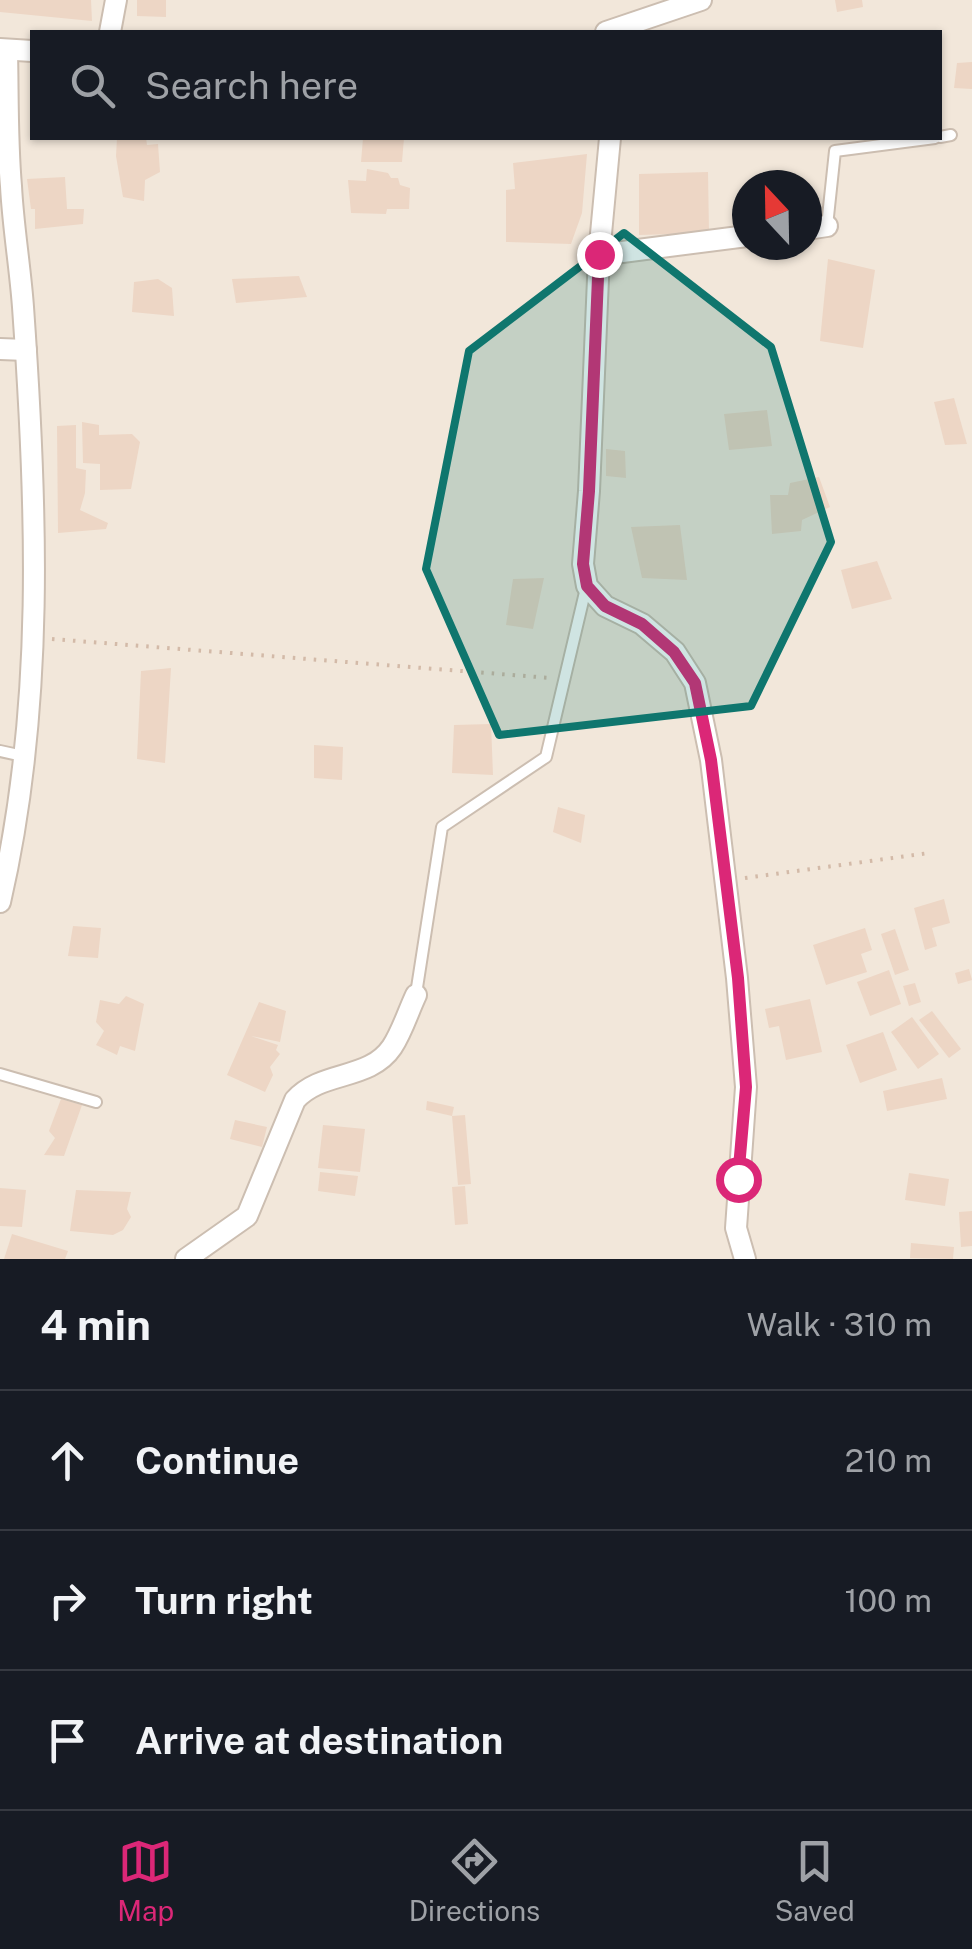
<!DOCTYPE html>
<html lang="en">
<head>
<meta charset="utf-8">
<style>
	:root { --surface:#171b24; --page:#242831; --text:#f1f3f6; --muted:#9ea1a6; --line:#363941; --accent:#db2777 }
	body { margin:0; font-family:"Public Sans",sans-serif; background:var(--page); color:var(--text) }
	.compass { position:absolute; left:732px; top:170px; width:90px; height:90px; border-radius:50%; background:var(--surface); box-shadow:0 2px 8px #0004; rotate:338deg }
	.stop { position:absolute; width:30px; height:30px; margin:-22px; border:8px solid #db2777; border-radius:50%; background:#fff }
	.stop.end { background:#db2777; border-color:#fff; box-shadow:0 2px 10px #0008 }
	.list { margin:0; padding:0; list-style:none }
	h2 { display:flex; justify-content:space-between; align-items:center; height:130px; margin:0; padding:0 40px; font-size:42px }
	h2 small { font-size:32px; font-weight:400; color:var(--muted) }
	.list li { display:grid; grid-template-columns:65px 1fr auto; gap:30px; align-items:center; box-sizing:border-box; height:140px; padding:0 40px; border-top:2px solid var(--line) }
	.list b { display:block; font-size:38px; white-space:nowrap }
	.list em { font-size:32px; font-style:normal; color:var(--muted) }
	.icon { flex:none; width:55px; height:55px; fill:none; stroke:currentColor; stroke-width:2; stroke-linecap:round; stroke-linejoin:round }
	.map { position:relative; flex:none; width:972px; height:1259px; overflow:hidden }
	.search { position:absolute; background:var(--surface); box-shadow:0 2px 8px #0004; left:30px; right:30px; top:30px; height:110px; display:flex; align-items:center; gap:25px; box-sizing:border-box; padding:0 35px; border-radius:0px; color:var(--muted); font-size:38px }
	.sheet { height:550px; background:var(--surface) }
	nav { display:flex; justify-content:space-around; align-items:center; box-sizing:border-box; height:140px; border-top:2px solid var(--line); background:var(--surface); font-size:28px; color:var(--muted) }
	nav a { display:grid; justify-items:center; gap:5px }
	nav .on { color:var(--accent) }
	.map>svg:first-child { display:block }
</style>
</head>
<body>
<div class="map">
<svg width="972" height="1259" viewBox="0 0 972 1259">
	<rect width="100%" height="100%" fill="#fbf5eb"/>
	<!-- residential -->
	<path fill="#f2e7da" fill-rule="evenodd" d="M0,0H972V1259H0ZM32,32H940V138H32ZM747,185H807V245H747Z"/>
	<!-- building -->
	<g fill="#edd6c5">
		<polygon points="0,0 91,0 92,21 0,12"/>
		<polygon points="137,0 166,0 166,17 137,16"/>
		<polygon points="835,0 862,0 863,7 837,12"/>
		<polygon points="972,62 972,89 954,88 957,63"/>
		<polygon points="117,138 146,138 147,145 158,144 160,172 145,180 144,201 123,197 116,156"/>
		<polygon points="363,138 404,138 402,162 361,162"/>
		<polygon points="587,154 582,213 571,244 506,242 506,190 515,189 513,163"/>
		<polygon points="367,169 388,173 391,178 398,178 400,185 410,188 409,209 387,209 386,214 351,213 348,180 366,181"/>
		<polygon points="708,172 709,233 639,235 639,174"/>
		<polygon points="65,177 67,209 84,209 83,224 35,229 35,209 31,209 27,179"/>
		<polygon points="828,259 875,270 863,348 820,341"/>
		<polygon points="299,276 307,297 236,303 232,279"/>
		<polygon points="158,279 172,288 174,316 132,312 134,282"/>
		<polygon points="954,398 967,444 945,445 934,402"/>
		<polygon points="767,410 772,446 729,450 724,414"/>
		<polygon points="82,422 99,425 99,435 132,434 140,442 131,489 100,490 100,464 83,463"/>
		<polygon points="76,425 76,468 86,470 85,493 80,510 108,523 106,529 58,533 57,426"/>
		<polygon points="606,449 625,451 626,478 606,476"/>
		<polygon points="819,477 830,507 802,520 801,531 772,534 770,495 788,495 790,483"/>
		<polygon points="680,525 687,580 642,578 631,527"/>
		<polygon points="877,561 892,599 852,609 841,570"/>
		<polygon points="544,578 533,629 506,625 513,579"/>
		<polygon points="171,668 165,763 137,759 141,671"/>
		<polygon points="491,724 493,775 452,773 454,725"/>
		<polygon points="314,745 343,747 342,780 314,778"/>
		<polygon points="558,807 585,815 581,843 553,832"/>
		<polygon points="944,899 950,923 932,928 937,946 925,950 914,908"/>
		<polygon points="73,926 101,928 98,958 68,956"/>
		<polygon points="865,928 872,950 861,954 867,972 826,985 813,945"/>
		<polygon points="895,929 909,970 895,975 881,934"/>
		<polygon points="969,969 972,980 958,984 955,973"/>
		<polygon points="889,970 901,1004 870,1016 857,982"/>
		<polygon points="915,983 921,1002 909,1006 903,986"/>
		<polygon points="126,996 144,1004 135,1051 120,1046 117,1055 96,1045 104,1031 96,1022 100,1000 119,1004"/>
		<polygon points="810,999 822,1052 786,1060 779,1026 769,1028 765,1009"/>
		<polygon points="259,1002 286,1011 280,1042 251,1036 278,1045 276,1050 280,1054 270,1067 273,1075 265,1092 227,1075"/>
		<polygon points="932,1011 961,1049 949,1058 919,1020"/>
		<polygon points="912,1017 939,1054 918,1069 891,1032"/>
		<polygon points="883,1032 897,1070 860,1083 846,1045"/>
		<polygon points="942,1078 947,1099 887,1111 883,1091"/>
		<polygon points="61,1099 82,1105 64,1156 44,1155 55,1138 49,1131"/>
		<polygon points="427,1101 454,1107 452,1116 426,1110"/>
		<polygon points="465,1115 471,1184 458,1185 452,1116"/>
		<polygon points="235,1120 267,1127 262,1147 230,1139"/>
		<polygon points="323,1125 365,1129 360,1172 318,1168"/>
		<polygon points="320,1172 358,1176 355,1196 318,1191"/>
		<polygon points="909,1173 949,1179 945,1206 905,1200"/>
		<polygon points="465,1186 468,1224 455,1225 452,1187"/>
		<polygon points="0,1188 26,1190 22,1227 0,1226"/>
		<polygon points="76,1190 131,1192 127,1209 131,1217 123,1230 113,1235 70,1231"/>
		<polygon points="972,1211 972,1246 961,1247 959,1212"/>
		<polygon points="12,1234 68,1251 65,1259 4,1259"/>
		<polygon points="911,1243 954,1247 953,1259 910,1258"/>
	</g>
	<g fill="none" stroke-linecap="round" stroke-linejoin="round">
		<!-- lane casing -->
		<g stroke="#ccbeb1" stroke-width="14">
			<g id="lane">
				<polyline points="940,137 951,135"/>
				<polyline points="827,226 835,151 935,138"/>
				<polyline points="0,751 23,756"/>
				<polyline points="416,994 442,827 546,757 586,588"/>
				<polyline points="0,1074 96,1102"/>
			</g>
		</g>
		<!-- street casing -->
		<g stroke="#ccbeb1" stroke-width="24">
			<g id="street">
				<polyline points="110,32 116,0"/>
				<polyline points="606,32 701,0"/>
				<polyline points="0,49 32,51"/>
				<polyline points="610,138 599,255 589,491 583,564 587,586 605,606 642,624 675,652 695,683 711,760 737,978 746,1087 736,1228 745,1259"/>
				<polyline points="807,229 827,226"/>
				<polyline points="599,255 747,236"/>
				<polyline points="0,349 26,350"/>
				<path d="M0,902C45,708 37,504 23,307C20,266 13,226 11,186C7,141 8,95 7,50"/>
				<path d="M186,1259L247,1216L295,1100C322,1070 369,1081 392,1047C402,1032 408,1012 416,995"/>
			</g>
		</g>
		<!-- path -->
		<g stroke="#d3baa8" stroke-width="4" stroke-dasharray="2.5 8" stroke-linecap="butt">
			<polyline points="52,639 551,678"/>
			<polyline points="745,878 929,853"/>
		</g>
		<!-- lane -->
		<use href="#lane" stroke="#fff" stroke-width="10"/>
		<!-- street -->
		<use href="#street" stroke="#fff" stroke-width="20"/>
	</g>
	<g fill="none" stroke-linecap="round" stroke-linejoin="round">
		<!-- route -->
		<polyline stroke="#db2777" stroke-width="12" points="599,254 589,491 583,564 587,586 605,606 642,624 674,652 695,683 711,760 738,978 746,1087 738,1179"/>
	</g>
	<!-- marked area -->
	<path fill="#0f766e" fill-opacity="0.2" stroke="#0f766e" stroke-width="8" stroke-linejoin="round" d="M624,233L771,347L831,542L751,706L499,735L426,569L469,351Z"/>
</svg>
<svg class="compass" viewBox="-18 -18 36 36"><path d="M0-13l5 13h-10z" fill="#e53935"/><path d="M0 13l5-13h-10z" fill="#9ea1a6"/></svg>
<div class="stop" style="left:738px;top:1179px"></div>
<div class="stop end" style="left:599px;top:254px"></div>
<div class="search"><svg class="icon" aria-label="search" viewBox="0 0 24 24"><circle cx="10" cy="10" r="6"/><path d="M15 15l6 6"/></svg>Search here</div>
</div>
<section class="sheet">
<h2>4 min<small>Walk · 310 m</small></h2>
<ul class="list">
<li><svg class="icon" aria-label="ahead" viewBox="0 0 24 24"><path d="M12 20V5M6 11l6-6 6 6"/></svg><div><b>Continue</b></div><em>210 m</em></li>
<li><svg class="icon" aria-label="right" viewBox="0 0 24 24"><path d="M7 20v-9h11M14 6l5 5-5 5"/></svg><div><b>Turn right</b></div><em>100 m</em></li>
<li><svg class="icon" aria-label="arrive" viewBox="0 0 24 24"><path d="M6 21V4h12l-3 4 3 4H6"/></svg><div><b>Arrive at destination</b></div></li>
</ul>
</section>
<nav>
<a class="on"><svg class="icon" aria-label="map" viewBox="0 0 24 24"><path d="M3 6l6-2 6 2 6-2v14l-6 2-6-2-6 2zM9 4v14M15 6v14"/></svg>Map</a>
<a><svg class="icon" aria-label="directions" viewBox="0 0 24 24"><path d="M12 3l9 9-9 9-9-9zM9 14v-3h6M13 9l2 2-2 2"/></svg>Directions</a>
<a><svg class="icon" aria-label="saved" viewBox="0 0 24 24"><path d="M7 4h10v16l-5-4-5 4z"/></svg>Saved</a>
</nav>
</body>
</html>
